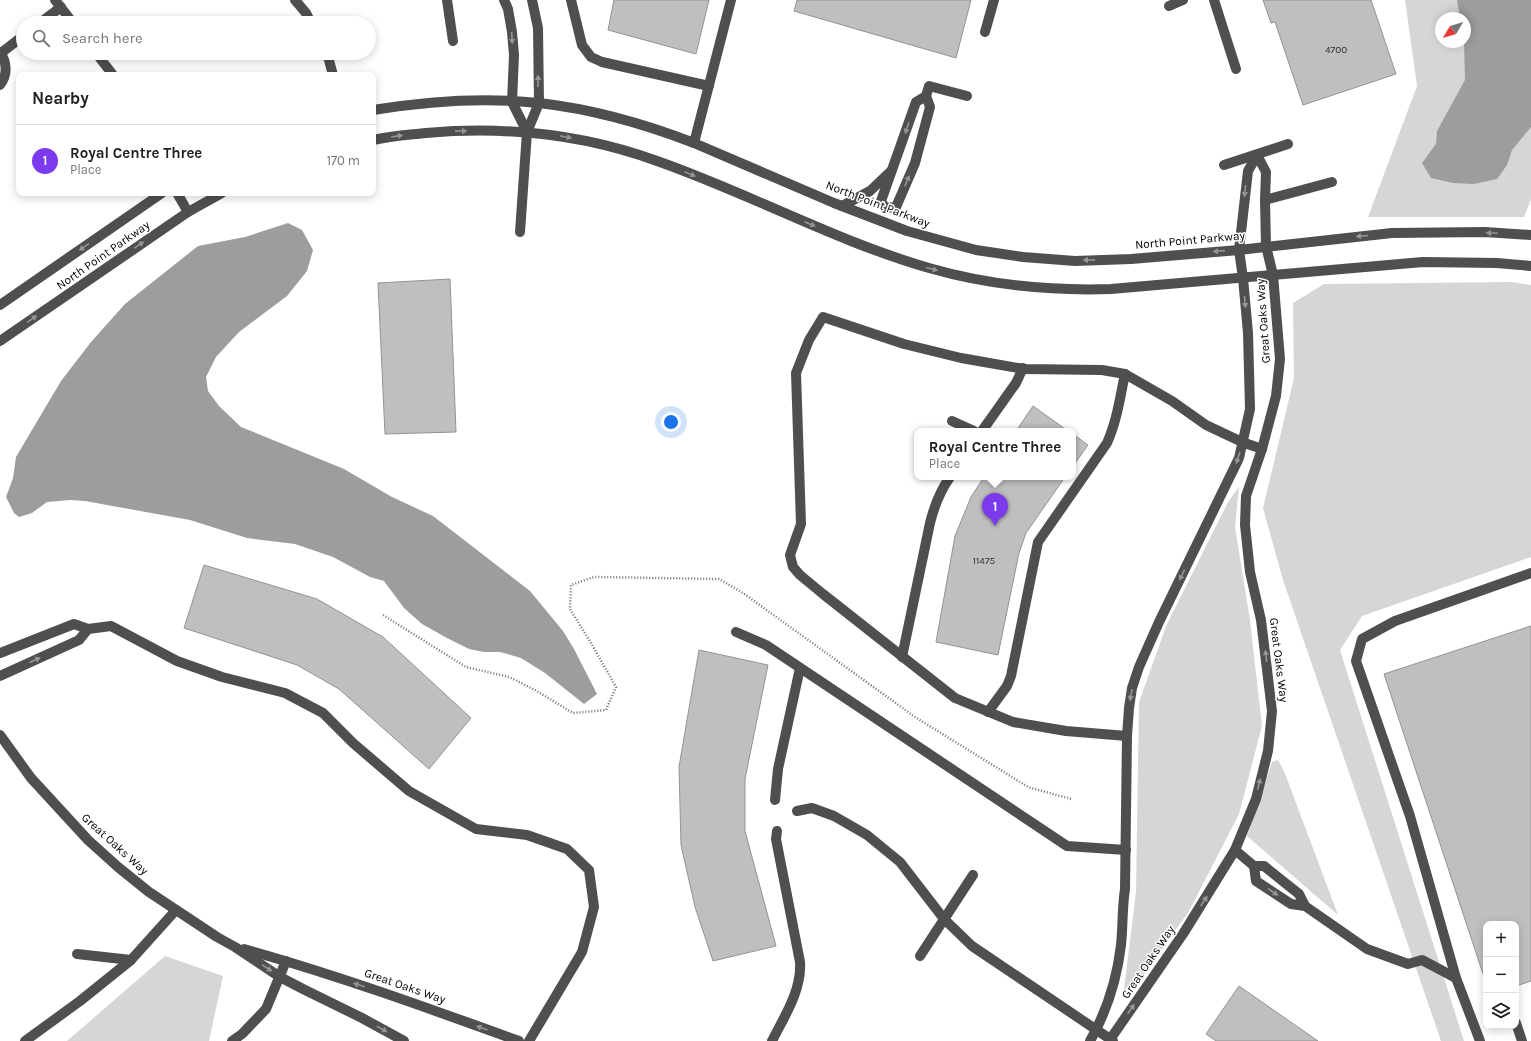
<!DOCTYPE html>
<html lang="en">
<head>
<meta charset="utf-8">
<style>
	:root { --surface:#fff; --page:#f6f6f6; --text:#202124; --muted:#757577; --line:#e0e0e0; --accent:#7c3aed }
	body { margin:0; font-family:Karla,sans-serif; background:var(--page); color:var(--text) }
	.controls { position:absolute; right:12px; bottom:12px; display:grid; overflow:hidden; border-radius:8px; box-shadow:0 2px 10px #0003 }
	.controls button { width:36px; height:36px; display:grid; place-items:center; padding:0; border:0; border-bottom:1px solid var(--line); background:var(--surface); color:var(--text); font:20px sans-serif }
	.compass { position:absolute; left:1435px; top:12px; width:36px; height:36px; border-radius:50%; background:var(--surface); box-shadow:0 2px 10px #0003; rotate:232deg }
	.you { position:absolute; left:671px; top:422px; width:14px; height:14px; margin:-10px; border:3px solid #fff; border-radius:50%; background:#1a73e8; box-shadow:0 0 0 6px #1a73e833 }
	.badge { display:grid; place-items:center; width:26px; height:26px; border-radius:50%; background:var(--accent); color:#fff; font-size:13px; font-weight:700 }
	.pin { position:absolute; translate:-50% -33px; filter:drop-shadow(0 1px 2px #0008) }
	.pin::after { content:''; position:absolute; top:21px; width:14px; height:12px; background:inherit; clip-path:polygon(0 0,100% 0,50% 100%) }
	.popup { position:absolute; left:914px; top:428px; width:162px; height:52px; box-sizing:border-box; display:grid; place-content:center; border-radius:8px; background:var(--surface); filter:drop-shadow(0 1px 3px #0005); font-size:13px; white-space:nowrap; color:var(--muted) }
	.popup b { font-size:15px; color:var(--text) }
	.popup::after { content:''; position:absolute; left:50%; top:100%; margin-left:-8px; border:8px solid transparent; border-top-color:var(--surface) }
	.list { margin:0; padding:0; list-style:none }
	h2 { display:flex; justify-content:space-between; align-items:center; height:52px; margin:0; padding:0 16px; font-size:17px }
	h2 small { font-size:13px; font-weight:400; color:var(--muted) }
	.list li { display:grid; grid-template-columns:26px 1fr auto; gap:12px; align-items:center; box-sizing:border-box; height:72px; padding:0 16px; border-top:1px solid var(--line) }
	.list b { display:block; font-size:15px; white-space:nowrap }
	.list p { margin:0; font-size:13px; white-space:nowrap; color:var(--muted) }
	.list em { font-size:13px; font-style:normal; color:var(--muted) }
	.icon { flex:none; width:22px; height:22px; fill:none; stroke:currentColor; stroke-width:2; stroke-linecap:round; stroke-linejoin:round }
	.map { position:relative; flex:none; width:1531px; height:1041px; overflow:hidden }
	.search { position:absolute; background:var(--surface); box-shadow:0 2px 10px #0003; left:16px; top:16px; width:360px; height:44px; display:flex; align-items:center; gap:10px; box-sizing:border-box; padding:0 14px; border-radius:22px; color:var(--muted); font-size:15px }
	.panel { position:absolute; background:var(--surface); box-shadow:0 2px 10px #0003; left:16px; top:72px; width:360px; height:124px; border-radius:8px }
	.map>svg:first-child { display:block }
</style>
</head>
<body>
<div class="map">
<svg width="1531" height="1041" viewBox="0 0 1531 1041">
	<rect width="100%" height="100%" fill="#fff"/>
	<!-- green -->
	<g fill="#d6d6d6" fill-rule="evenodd">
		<path d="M1405,0H1531V199L1524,217H1368L1417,86ZM1441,18H1465V42H1441Z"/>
		<polygon points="1511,282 1531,285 1531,557 1362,616 1340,650 1464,1041 1441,1041 1283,580 1263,508 1294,378 1293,303 1324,284"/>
		<polygon points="1239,487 1235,527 1250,620 1262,726 1239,814 1189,911 1127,998 1123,997 1136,892 1139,702 1167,624 1228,502"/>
		<polygon points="1278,760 1284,771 1338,915 1247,836 1272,762"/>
		<polygon points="165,956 223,976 209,1041 67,1041"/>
	</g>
	<!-- water -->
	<g fill="#9d9d9d">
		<polygon points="1457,0 1531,0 1531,127 1512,150 1507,165 1497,179 1474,184 1453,183 1431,178 1422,163 1436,144 1437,131 1465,80 1464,42 1465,42 1465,18 1460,18"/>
		<polygon points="288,223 302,230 313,250 307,271 287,296 239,332 216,357 206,377 208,391 219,406 241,427 344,469 392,497 433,516 530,591 563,631 574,649 597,694 584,704 545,673 521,658 500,652 484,652 469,649 447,638 422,624 404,608 384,581 370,577 333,557 295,544 247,538 190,520 85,501 70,500 47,502 32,513 19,517 14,513 6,497 13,478 16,457 61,381 91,342 125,304 198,246 245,237"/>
	</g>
	<!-- building -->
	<g fill="#bfbfbf" stroke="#939393">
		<polygon points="614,0 709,0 696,54 608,30"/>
		<polygon points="797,0 971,0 956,58 794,11"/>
		<polygon points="1263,0 1371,0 1396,74 1303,105 1275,22 1271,23"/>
		<polygon points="450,279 456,432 385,434 378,283"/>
		<polygon points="1033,406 1068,431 1016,431"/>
		<polygon points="1073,434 1088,445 1073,466"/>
		<polygon points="984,477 1065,477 1026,533 1019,553 998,655 936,642 955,536 971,497"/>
		<polygon points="204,565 317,599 383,637 471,718 429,769 339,689 297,665 184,628"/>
		<polygon points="1531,626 1531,981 1516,986 1516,924 1486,924 1486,983 1384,674"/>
		<polygon points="699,650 768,665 745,779 745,831 776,946 713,961 695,907 681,845 679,767"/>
		<polygon points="1239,986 1318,1041 1216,1041 1206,1034"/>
	</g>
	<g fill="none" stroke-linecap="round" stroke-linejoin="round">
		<!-- path -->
		<polyline stroke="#717171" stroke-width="2.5" stroke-dasharray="1 2" stroke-linecap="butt" points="383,615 466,667 509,677 535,690 573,713 606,710 616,687 591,643 570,609 571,585 594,577 719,579 743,593 915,717 1028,787 1071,799"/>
		<!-- minor -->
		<g stroke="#4f4f4f" stroke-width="10">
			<polyline points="55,0 73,23"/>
			<polyline points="295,0 306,13 311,23"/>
			<polyline points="447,0 453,41"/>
			<polyline points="504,0 508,9 512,32 514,55 512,102 527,132"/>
			<polyline points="571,0 582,45 591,57 602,62 709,86"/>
			<polyline points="1214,0 1236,69"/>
			<polyline points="1169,6 1183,0"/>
			<polyline points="40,23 61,7"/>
			<polyline points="985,32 994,0"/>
			<path d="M0,52C7,62 8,75 0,85"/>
			<polyline points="1,53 23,36"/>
			<polyline points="96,53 113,75"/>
			<polyline points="327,53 333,75"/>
			<path d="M373,110C428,101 484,97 539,103C592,109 645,124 694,143L834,203L907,231L976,250L1023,257L1075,261L1131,259L1239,250L1392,233L1485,232L1531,235"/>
			<path d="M373,140C391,136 408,135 426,133C505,126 583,134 657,161C749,193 835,241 929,268C988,285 1050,291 1111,289L1423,262L1497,263L1531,266"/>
			<polyline points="694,143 731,0"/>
			<polyline points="1224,165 1288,144"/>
			<polyline points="177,193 188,212"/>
			<polyline points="1265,200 1332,182"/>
			<polyline points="842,206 870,191 891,171"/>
			<polyline points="885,208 881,201 916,102 926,96 929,86 967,96"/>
			<polyline points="885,208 896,207 915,163 930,107 926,96"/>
			<polyline points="520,232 527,132 539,103 538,28 532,0"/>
			<polyline points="0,305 162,193"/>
			<polyline points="0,341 188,212 222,193"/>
			<polyline points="952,421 974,431"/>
			<polyline points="982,431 1016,383 1023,368"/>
			<polyline points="736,632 766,645 1067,846 1126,850"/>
			<polyline points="0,653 74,624 88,629 111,626 177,661 222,677 285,693 323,713 353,743 409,791 476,829 527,835 567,849 589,870 594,907 582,952 529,1041"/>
			<path d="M902,657L930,523C934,507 940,491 950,477"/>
			<polyline points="0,676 79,640 88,629"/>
			<path d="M988,712L1007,686L1011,676L1038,542L1107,443C1117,421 1120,397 1125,374"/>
			<polyline points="0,735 31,778 88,840 118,867 149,892 217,937 235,947 280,977 303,989 362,1018 404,1041"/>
			<polyline points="1127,736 1066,731 1013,722 955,698 823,594 800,575 793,567 790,555 801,524 796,373 809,340 823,317 904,344 961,358 1024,369 1102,370 1125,374 1172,401 1206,425 1242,442 1262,449"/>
			<polyline points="775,800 778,769 800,668"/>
			<polyline points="797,811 812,808 834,816 867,835 900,862 944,919 972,946 1113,1041"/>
			<polyline points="1235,850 1254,866 1264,866 1299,894 1305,906"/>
			<polyline points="1254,866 1256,881 1291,904 1305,906 1367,949 1408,964 1422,960 1456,978"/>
			<path d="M244,949C337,975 428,1008 519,1041"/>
			<polyline points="77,954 131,960"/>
			<polyline points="920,956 973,875"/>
			<polyline points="1516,1023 1522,1041"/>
			<polyline points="25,1041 80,1001 131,960 176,910"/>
			<polyline points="232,1041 242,1034 266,1009 286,961"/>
			<path d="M772,1041C784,1017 802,990 800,962L776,839L777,831"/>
			<path d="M1090,1041C1107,1011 1117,979 1121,945C1123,926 1122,908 1125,889L1127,736L1129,708L1132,688L1139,667L1159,622L1239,458L1250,409L1248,333L1243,278L1239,250L1248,171L1257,155"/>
			<polyline points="1109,1041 1183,934 1235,850 1256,799 1268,751 1272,711 1261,620 1250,572 1245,525 1246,496 1262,449 1276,396 1280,359 1273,275 1266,246 1265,200 1266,172 1257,155"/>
			<polyline points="1480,1041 1456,978 1410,816 1356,661 1362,639 1395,621 1531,573"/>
		</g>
	</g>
	<!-- one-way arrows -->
	<defs><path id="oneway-solid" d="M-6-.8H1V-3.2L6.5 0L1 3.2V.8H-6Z"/></defs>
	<g fill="#959595">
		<use href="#oneway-solid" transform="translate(512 38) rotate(86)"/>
		<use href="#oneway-solid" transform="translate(538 81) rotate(-90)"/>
		<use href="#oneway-solid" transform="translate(907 128) rotate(109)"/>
		<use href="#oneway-solid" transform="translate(461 131) rotate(-1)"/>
		<use href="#oneway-solid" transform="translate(397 136) rotate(-9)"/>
		<use href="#oneway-solid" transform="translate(566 137) rotate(11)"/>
		<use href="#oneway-solid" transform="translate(690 174) rotate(22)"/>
		<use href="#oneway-solid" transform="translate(907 181) rotate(-67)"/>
		<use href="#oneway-solid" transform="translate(1245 191) rotate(96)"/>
		<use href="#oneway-solid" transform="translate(810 224) rotate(23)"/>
		<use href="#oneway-solid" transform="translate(1492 233) rotate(-177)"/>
		<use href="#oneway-solid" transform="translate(1362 236) rotate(175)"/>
		<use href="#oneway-solid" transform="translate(139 245) rotate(-35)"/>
		<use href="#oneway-solid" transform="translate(84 247) rotate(145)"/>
		<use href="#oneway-solid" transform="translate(1219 251) rotate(176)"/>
		<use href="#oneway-solid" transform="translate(1089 260) rotate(179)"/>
		<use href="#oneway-solid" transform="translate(932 269) rotate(15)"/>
		<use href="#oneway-solid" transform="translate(1245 302) rotate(85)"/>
		<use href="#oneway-solid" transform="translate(32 319) rotate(-35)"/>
		<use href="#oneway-solid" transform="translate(1238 458) rotate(108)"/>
		<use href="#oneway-solid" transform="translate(1182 575) rotate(116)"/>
		<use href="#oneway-solid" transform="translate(1266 656) rotate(-97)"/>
		<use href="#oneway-solid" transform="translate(35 660) rotate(-25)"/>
		<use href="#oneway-solid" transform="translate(1131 695) rotate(100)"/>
		<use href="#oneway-solid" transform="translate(1259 784) rotate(-75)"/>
		<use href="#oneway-solid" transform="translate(1273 892) rotate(34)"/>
		<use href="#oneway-solid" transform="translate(1204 901) rotate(-57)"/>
		<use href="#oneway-solid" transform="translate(267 968) rotate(33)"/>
		<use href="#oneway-solid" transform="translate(359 985) rotate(-162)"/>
		<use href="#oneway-solid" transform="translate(1131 1009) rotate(-55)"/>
		<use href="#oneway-solid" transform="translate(482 1028) rotate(-160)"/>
		<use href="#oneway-solid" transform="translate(382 1029) rotate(29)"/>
	</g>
	<g text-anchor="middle" stroke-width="3" stroke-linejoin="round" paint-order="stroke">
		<!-- number labels -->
		<g font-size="10" fill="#303030">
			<text x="1336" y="53">4700</text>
			<text x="984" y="564">11475</text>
		</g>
		<!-- street labels -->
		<g font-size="12" fill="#000" stroke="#fff">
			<text transform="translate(878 204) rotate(21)" y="4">North Point Parkway</text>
			<text transform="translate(1190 240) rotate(-5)" y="4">North Point Parkway</text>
			<text transform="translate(103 255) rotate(-35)" y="4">North Point Parkway</text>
			<text transform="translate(1263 321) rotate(-94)" y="4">Great Oaks Way</text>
			<text transform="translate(1279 660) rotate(83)" y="4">Great Oaks Way</text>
			<text transform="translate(115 844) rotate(42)" y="4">Great Oaks Way</text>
			<text transform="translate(1148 962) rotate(-56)" y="4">Great Oaks Way</text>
			<text transform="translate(405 986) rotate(19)" y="4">Great Oaks Way</text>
		</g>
	</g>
</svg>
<div class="controls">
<button>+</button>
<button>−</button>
<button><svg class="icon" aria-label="layers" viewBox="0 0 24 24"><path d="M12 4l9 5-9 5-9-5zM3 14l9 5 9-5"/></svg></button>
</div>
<svg class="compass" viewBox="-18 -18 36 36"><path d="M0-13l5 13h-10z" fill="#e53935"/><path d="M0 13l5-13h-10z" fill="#757577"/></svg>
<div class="you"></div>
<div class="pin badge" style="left:995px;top:526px">1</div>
<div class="popup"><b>Royal Centre Three</b>Place</div>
<div class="search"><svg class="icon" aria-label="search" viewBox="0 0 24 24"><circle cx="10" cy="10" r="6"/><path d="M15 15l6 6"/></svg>Search here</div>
<section class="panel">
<h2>Nearby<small></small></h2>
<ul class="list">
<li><span class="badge">1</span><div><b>Royal Centre Three</b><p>Place</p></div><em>170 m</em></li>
</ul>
</section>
</div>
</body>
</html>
